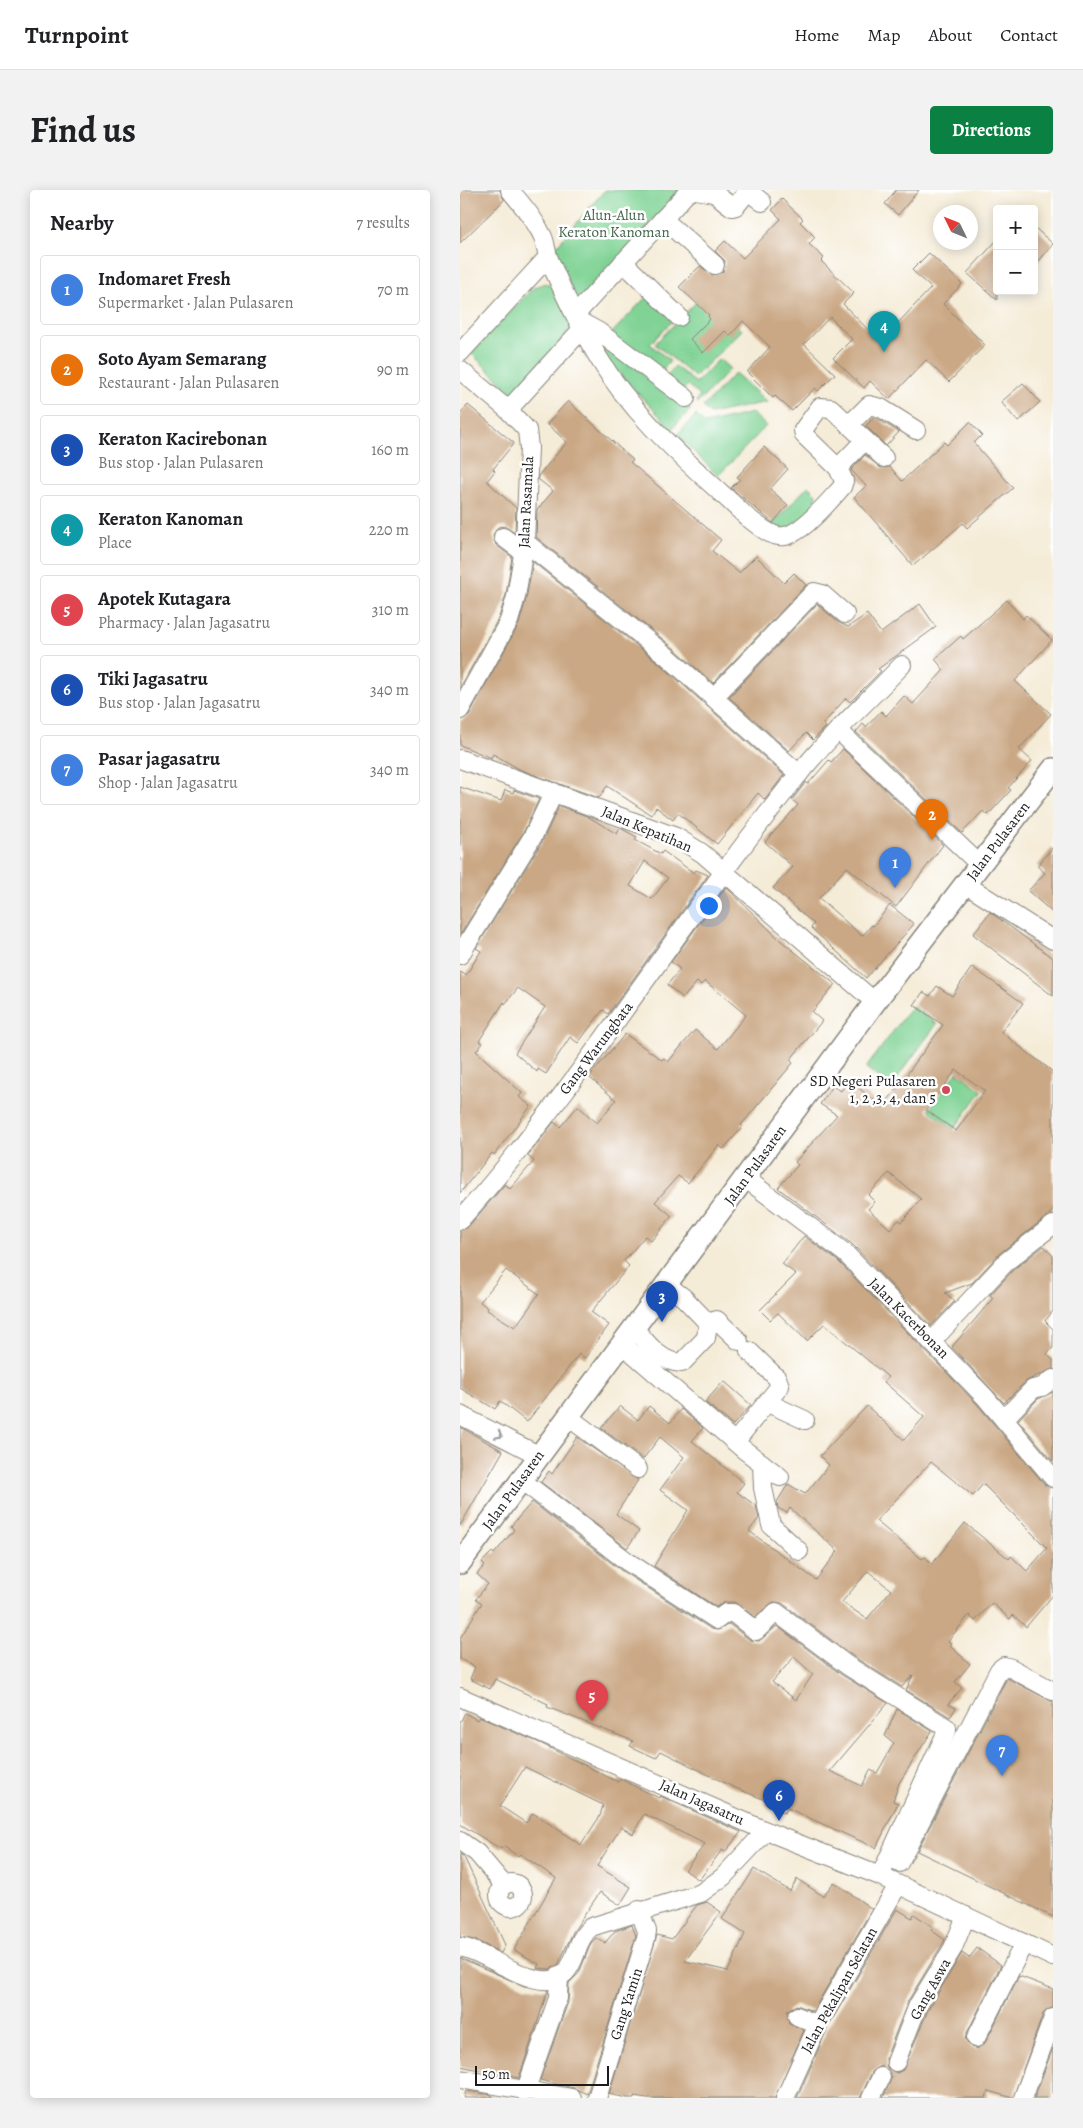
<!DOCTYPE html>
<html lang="en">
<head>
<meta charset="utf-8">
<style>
	:root { --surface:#fff; --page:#f2f2f2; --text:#202124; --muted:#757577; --line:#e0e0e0; --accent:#0b8043 }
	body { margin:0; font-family:Alegreya,serif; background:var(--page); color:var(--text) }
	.controls { position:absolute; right:15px; top:15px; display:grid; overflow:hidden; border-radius:5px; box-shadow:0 2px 12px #0003 }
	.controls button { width:45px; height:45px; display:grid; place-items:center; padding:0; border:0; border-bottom:1px solid var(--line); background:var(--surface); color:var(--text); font:25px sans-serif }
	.compass { position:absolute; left:473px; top:15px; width:45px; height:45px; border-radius:50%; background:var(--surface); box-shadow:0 2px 12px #0003; rotate:313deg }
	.scale { position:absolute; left:15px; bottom:12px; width:134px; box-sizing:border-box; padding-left:5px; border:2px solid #1c1c1c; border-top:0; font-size:14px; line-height:18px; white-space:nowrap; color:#1c1c1c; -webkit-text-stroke:4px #fff; paint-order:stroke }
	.you { position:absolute; left:248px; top:715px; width:18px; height:18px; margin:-12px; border:4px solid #fff; border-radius:50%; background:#1a73e8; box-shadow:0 0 0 8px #1a73e833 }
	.badge { display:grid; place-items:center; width:32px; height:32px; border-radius:50%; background:var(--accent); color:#fff; font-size:16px; font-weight:700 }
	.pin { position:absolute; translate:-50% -41px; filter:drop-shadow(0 1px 2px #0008) }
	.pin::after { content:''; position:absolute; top:26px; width:18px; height:15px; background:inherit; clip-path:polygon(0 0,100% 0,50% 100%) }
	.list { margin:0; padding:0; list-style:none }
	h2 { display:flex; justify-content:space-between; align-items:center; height:65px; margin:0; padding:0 20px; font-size:21px }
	h2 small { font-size:16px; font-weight:400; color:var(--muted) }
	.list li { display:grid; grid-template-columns:32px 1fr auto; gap:15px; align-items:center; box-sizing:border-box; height:70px; margin:0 10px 10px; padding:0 10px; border:1px solid var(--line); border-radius:5px }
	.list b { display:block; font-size:19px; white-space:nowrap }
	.list p { margin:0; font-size:16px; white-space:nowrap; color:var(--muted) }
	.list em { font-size:16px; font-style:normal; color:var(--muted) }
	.map { position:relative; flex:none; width:593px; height:1908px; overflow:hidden; border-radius:5px }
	header { display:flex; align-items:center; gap:30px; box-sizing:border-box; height:70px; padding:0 25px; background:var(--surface); border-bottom:1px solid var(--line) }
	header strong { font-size:24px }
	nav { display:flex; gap:28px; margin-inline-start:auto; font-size:18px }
	.intro { display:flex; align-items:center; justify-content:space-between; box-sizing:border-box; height:120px; padding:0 30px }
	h1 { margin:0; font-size:35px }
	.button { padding:12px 22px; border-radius:5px; background:var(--accent); color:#fff; font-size:18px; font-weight:700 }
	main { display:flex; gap:30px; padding:0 30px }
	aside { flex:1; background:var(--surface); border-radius:5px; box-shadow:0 2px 12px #0003 }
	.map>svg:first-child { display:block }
</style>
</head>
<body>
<header>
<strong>Turnpoint</strong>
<nav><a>Home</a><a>Map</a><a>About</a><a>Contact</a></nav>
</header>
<div class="intro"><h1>Find us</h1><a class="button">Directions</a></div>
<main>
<aside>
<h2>Nearby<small>7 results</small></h2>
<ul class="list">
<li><span class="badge" style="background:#3f7fe0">1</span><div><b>Indomaret Fresh</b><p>Supermarket · Jalan Pulasaren</p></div><em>70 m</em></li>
<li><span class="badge" style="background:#e8710a">2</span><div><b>Soto Ayam Semarang</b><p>Restaurant · Jalan Pulasaren</p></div><em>90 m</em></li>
<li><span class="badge" style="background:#1a4fb4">3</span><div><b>Keraton Kacirebonan</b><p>Bus stop · Jalan Pulasaren</p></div><em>160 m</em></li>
<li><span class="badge" style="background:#0f9aa8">4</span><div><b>Keraton Kanoman</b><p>Place</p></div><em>220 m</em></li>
<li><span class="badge" style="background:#e0444e">5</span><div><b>Apotek Kutagara</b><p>Pharmacy · Jalan Jagasatru</p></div><em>310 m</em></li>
<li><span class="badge" style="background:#1a4fb4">6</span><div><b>Tiki Jagasatru</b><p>Bus stop · Jalan Jagasatru</p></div><em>340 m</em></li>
<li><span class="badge" style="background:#3f7fe0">7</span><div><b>Pasar jagasatru</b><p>Shop · Jalan Jagasatru</p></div><em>340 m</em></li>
</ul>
</aside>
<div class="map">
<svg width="593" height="1908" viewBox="0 0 593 1908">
	<rect width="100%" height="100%" fill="#fff"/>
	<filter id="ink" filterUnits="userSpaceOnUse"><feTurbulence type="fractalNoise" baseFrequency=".02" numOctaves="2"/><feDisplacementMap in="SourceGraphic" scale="10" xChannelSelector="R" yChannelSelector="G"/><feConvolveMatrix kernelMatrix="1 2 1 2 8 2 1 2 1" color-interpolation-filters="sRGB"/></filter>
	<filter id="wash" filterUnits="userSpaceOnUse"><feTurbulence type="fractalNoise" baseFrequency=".0096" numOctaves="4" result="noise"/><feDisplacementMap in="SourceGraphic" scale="20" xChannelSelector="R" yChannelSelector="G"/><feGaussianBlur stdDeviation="1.12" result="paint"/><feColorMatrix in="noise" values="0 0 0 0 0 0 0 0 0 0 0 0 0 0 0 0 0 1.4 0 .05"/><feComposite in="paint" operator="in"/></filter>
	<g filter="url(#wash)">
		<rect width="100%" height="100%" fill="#f5ecd8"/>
		<!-- green -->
		<g fill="#80d395" stroke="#4e7858">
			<polygon points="145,0 221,0 121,110 116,109 95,62 96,57"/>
			<polygon points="85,93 93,96 113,137 52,203 11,163 73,98"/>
			<polygon points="189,104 214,129 190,154 210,171 200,183 150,145"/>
			<polygon points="243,105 282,140 235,187 195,154"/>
			<polygon points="136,148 231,219 212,239 149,173"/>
			<polygon points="259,169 270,179 238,213 236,211 240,206 228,195 223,200 206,188 215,176 236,193"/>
			<polygon points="275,183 307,212 250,224 243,217"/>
			<polygon points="292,223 306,236 258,286 217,245 236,225 245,234"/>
			<polygon points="348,296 357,305 353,318 328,342 312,335"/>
			<polygon points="452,816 477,834 431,896 406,878"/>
			<polygon points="497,882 522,901 494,939 469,920"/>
		</g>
		<g id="blocks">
			<!-- building -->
			<g fill="#caa885" fill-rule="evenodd">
				<polygon points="0,0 40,0 44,10 0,53"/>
				<polygon points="436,0 459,0 438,25 425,14"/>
				<polygon points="322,9 343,29 340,32 355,47 349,54 364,68 361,71 394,103 383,114 420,152 471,98 452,80 469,63 502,94 483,114 525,155 489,192 466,170 429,209 410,191 404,198 373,168 392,149 370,127 344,154 375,184 358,201 355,198 332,221 315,206 313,208 287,182 310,157 283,131 270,146 265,141 243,163 230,149 250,129 248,127 249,125 219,97 240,76 252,85 263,82 265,71 255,61 265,51 283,68 321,29 312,20"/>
				<polygon points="574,37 593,54 574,77"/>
				<polygon points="537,50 537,110 507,83"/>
				<polygon points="563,193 580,212 558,232 541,212"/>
				<polygon points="108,211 173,270 170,272 261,350 252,361 279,383 296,366 324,393 334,383 346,395 253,493 215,459 76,347 77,320 93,301 78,289 78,286 107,252 87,234"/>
				<polygon points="8,215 54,253 33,279 35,281 27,291 56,318 55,343 44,336 38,337 33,345 36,355 52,367 46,405 39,427 0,498 0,224"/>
				<polygon points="414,227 439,242 426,256 406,236"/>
				<polygon points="510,232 522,245 514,253 553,298 507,338 503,333 453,376 394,307 406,296 391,280 405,265 421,278 430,277 442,291 484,252 487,255"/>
				<polygon points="304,257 328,279 310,299 328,315 313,333 271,298 280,289 277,287"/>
				<polygon points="73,372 201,475 324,585 305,610 298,603 257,654 218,623 213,630 196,617 191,625 147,596 139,608 61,580 33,564 31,568 0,555 0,531 9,525 59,434 66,409"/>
				<polygon points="547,410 563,429 566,425 592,450 555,491 591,524 559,559 572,571 548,598 551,600 528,625 523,621 502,643 396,542 403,534 406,537 421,521 426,526 444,506 453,514 484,480 475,469 501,446 503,449"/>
				<polygon points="357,414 378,432 388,437 407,424 421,443 460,414 476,437 418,479 421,481 390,512 386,508 363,534 366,537 353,550 346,543 329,561 269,507"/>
				<polygon points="383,559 483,655 436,717 387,677 359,708 402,746 412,735 413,736 430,715 454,734 406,788 351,738 354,734 313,698 333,677 305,652 338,615 332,610 346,592 348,594 369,570 371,572"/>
				<polygon points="0,597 41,611 45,600 53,603 54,600 79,609 64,641 0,745"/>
				<path d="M99,616L127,626L157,644L160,638L164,640L177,647L175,650L201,664L203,661L234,683L236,680L248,685L148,824L143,820L118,853L110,847L86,884L78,879L77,882L55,863L85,817L58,798L45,814L44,812L19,851L23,853L16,861L62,903L59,907L71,916L34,965L32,963L0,1003V782L6,785L21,761L16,758L82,652ZM185,671L208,688L192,709L170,696Z"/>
				<polygon points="593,657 593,723 568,701 585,683 577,676"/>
				<path d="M266,697L320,750L375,794L352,822L362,831L330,870L333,873L281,935L283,937L263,959L259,955L228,993L218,986L195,1012L212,1026L191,1051L185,1046L164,1071L169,1076L131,1122L149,1135L125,1168L119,1164L67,1232L40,1211L35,1219L0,1198V1040L8,1037L45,994L50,999L74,971L68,966L94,932L100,937L118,916L137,933L156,910L129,887L165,844L202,870L204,868L208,872L235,840L258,859L286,825L245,791L241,795L237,792L223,808L207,795L220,779L211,772ZM46,1080L79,1104L55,1137L27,1120L28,1118L20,1112Z"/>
				<polygon points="530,722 593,768 593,806 513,744"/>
				<path d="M512,777L563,813L541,842L593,882V1020L589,1025L540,1063L512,1093L485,1103L495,1111L471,1136L393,1055L318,998L338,975L335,972L377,925L360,914L373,896L381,901L386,894L389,896L392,893L423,917L483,835L454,815L463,802L470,806L477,796L492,806ZM496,880L525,901L496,941L466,920ZM429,983L461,1009L442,1032L439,1030L430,1039L408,1019L415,1012L408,1005Z"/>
				<path d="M344,1046L378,1071L517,1214L585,1295L593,1298V1405L566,1437L553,1425L550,1429L532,1413L515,1431L509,1425L488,1451L492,1454L490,1456L510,1474L495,1492L502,1498L488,1514L496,1518L490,1527L446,1500L453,1485L442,1497L394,1467L322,1413L313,1412L295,1427L274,1412H265L256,1417L194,1376L228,1320L200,1300L224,1267L200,1247L183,1269L141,1238L160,1216L178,1230L189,1216L210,1233L221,1219L243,1238L232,1251L284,1293L277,1302L296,1316L299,1328L289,1341L356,1390L378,1361L330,1318L327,1323L318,1318L317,1312L328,1294L345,1304L369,1275L360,1266L407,1216L444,1250L464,1227L424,1192L428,1187L364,1134L347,1151L318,1123L310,1130L300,1120L336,1084L322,1074ZM471,1272L513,1306L523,1294L587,1358L567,1381L551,1366L549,1369L505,1333L472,1374L465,1367L462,1369L416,1331ZM408,1381L431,1400L407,1429L382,1412Z"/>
				<polygon points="584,1056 593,1066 593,1121 585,1131 593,1139 593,1158 587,1164 593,1170 593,1179 566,1191 544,1213 492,1157 533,1108 530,1105 554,1079"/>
				<polygon points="264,1191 291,1215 273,1235 245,1212"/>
				<polygon points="593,1202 593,1271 558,1230 578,1209"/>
				<polygon points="0,1237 43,1261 0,1336"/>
				<polygon points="117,1247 178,1290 156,1324 179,1341 167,1358 81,1292 89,1281 92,1284"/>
				<path d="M72,1312L162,1381L251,1439L258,1440L269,1434L290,1450L299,1451L317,1436L382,1485L428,1513L370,1581L402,1596L410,1580L417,1583L434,1553L425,1546L437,1519L472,1541L439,1593L433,1611L438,1613L416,1658L327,1618L325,1623L306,1614L308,1611L273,1597L201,1561L196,1568L170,1556L173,1551L87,1517L88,1514L35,1489L30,1499L10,1489L15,1477L0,1469V1448L22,1413L16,1409L28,1394L17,1384L25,1375L22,1372L32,1362L34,1364L54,1340L51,1336ZM334,1467L353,1484L336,1510L312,1492Z"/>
				<polygon points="547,1488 593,1512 593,1727 457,1661"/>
				<path d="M5,1523L17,1530L19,1527L80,1553L158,1592L160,1589L199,1608L200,1606L281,1642L265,1662L262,1660L239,1690L225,1680L245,1654L184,1624L173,1644L161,1637L137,1676L171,1697L160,1715L140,1702L113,1742L98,1775L91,1779L77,1778L79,1774L54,1760L96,1688L60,1664L58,1666L43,1656L41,1659L0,1634V1532ZM65,1577L143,1615L140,1626L121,1655L73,1623L66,1633L40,1616Z"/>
				<polygon points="0,1664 4,1667 45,1755 41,1763 15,1750 0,1747"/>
				<polygon points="294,1679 330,1701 337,1689 363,1706 374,1692 412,1719 353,1821 336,1815 327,1821 329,1833 344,1840 315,1908 187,1908 174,1906 174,1908 167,1908 149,1904 197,1745 212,1749 237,1715 247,1712 261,1722 225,1771 268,1781 285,1744 262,1729"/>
				<polygon points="437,1719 452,1728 454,1724 473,1737 471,1740 485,1750 448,1811 426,1868 427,1878 437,1883 443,1880 468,1820 502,1763 509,1768 517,1758 541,1775 507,1843 505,1849 511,1857 517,1859 525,1853 559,1786 593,1799 593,1818 587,1820 583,1824 553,1908 528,1901 526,1908 423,1908 432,1887 429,1881 421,1876 412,1882 400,1908 337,1908 369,1835"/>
				<polygon points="172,1735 176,1746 127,1904 114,1898 80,1890 108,1812 109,1793 119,1783 131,1753 136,1748 145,1753 155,1741"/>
				<polygon points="0,1768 64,1796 88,1800 59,1888 0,1876"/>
				<polygon points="593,1858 593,1908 574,1908"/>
				<polygon points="6,1901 32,1905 32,1908 4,1908"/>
			</g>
		</g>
	</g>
	<g filter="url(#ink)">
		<use href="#blocks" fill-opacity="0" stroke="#88847a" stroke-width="1"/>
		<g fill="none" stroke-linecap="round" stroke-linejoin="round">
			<!-- minor casing -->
			<g stroke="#88847a" stroke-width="20">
				<g id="minor">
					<path d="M50,0C62,15 75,29 83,47C86,54 86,62 89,69C103,102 119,136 138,167C176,231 235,278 288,328C297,334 307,344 318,346C338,350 369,311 382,297L384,291L378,278L344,245L343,240L360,217L371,218L424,268"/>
					<polyline points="236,0 254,3 272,17 276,16 288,1"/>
					<polyline points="287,0 302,12"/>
					<polyline points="203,29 255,75"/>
					<polyline points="163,72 219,127"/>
					<polyline points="116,124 227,3 234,0"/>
					<polyline points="119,131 139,142 226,208"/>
					<polyline points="0,163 88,67"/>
					<polyline points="0,180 48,220 67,240 69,258 65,352 56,407 49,431 0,520"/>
					<polyline points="48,220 122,139"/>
					<polyline points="389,235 409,215 421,218 456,240"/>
					<polyline points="378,278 405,250"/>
					<polyline points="43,347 63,362"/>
					<polyline points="65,352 208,467 339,584"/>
					<polyline points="254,507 354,402 362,404 385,424"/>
					<polyline points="378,540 520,675"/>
					<polyline points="0,569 216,647 242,663 415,812"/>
					<polyline points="505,694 593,750"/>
					<polyline points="0,765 73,646 94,602"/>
					<polyline points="285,988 385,1063 525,1207 593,1288"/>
					<path d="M0,1030C124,891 221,730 338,585C369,546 407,512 442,475"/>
					<polyline points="248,1133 257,1130 279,1151"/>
					<path d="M174,1138C187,1153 201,1173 222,1173L246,1148L248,1133L224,1108L207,1095"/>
					<polyline points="472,1151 547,1071 593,1035"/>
					<polyline points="162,1154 283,1259 320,1287"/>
					<polyline points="308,1213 345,1230"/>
					<polyline points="0,1225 78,1265"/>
					<polyline points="107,1226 178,1279"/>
					<polyline points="544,1229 573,1199 582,1197 593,1189"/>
					<polyline points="275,1252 320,1196 317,1188 289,1161"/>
					<polyline points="302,1273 303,1298 311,1335 339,1361"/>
					<polyline points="60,1289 168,1372 257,1430 266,1423 273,1423 296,1441 316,1422 388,1476 487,1538 487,1541 420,1686"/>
					<polyline points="0,1507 306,1641 420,1686 593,1767"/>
					<polyline points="0,1651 17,1663 44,1695"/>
					<polyline points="439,1673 539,1480 544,1476 551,1478 593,1501"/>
					<circle cx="51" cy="1705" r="12"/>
					<path d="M0,1757C26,1760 80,1808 105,1783C118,1769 115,1751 131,1737L241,1703L263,1687L306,1641"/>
					<polyline points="337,1826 358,1835"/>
					<polyline points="516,1848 564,1753"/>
					<polyline points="436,1872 458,1815 493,1758 506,1726"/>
					<polyline points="0,1889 112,1908"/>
					<polyline points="65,1902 98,1808 99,1786"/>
					<polyline points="137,1908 186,1748 187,1741 179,1720"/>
					<polyline points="325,1908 360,1830 438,1695"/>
					<polyline points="411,1908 421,1887"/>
					<polyline points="563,1908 593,1828"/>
				</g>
			</g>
			<!-- major casing -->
			<g stroke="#88847a" stroke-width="24">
				<polyline id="major" points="0,1373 415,812 593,579"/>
			</g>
			<!-- minor -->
			<use href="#minor" stroke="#fff" stroke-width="18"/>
			<!-- major -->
			<use href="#major" stroke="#fff" stroke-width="21"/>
		</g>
		<!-- one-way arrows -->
		<defs><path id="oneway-chevron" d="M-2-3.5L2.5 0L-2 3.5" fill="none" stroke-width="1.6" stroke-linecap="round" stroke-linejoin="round" transform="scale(1.25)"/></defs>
		<use stroke="#999" href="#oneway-chevron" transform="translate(39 1245) rotate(27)"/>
	</g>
	<!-- markers -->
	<circle fill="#d1495b" stroke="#fff" stroke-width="2" cx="486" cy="900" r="5"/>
	<g text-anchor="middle" stroke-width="5" stroke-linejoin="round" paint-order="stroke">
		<!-- park labels -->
		<g font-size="15" fill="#44654c" stroke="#fff">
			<text x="154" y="30">Alun-Alun<tspan x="154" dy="17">Keraton Kanoman</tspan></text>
		</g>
		<!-- street labels -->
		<g font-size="15" fill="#1c1c1c" stroke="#fff">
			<text transform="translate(66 312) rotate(-87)" y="5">Jalan Rasamala</text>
			<text transform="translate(187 639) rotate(23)" y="5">Jalan Kepatihan</text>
			<text transform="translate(538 651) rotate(-53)" y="5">Jalan Pulasaren</text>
			<text transform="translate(136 858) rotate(-53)" y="5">Gang Warungbata</text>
			<text transform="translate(295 975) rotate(-54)" y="5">Jalan Pulasaren</text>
			<text transform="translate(449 1128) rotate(45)" y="5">Jalan Kacerbonan</text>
			<text transform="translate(53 1300) rotate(-54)" y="5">Jalan Pulasaren</text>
			<text transform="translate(242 1612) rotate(24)" y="5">Jalan Jagasatru</text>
			<text transform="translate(470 1799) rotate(-61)" y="5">Gang Aswa</text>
			<text transform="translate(379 1800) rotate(-61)" y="5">Jalan Pekalipan Selatan</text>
			<text transform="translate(166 1814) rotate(-72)" y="5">Gang Yamin</text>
		</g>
		<!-- poi labels -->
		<g font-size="15" fill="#1c1c1c" stroke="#fff" text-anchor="end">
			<text x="476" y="896">SD Negeri Pulasaren<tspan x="476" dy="17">1, 2 ,3, 4, dan 5</tspan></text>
		</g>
	</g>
</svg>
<div class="controls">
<button>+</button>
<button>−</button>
</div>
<svg class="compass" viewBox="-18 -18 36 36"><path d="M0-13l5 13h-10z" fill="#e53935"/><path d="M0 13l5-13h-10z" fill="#757577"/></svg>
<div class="scale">50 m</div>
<div class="you"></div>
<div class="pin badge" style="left:435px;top:698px;background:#3f7fe0">1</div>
<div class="pin badge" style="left:472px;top:650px;background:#e8710a">2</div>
<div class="pin badge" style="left:202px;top:1132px;background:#1a4fb4">3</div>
<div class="pin badge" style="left:424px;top:162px;background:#0f9aa8">4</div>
<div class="pin badge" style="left:132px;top:1531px;background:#e0444e">5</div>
<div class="pin badge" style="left:319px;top:1631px;background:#1a4fb4">6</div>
<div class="pin badge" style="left:542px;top:1586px;background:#3f7fe0">7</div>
</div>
</main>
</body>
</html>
